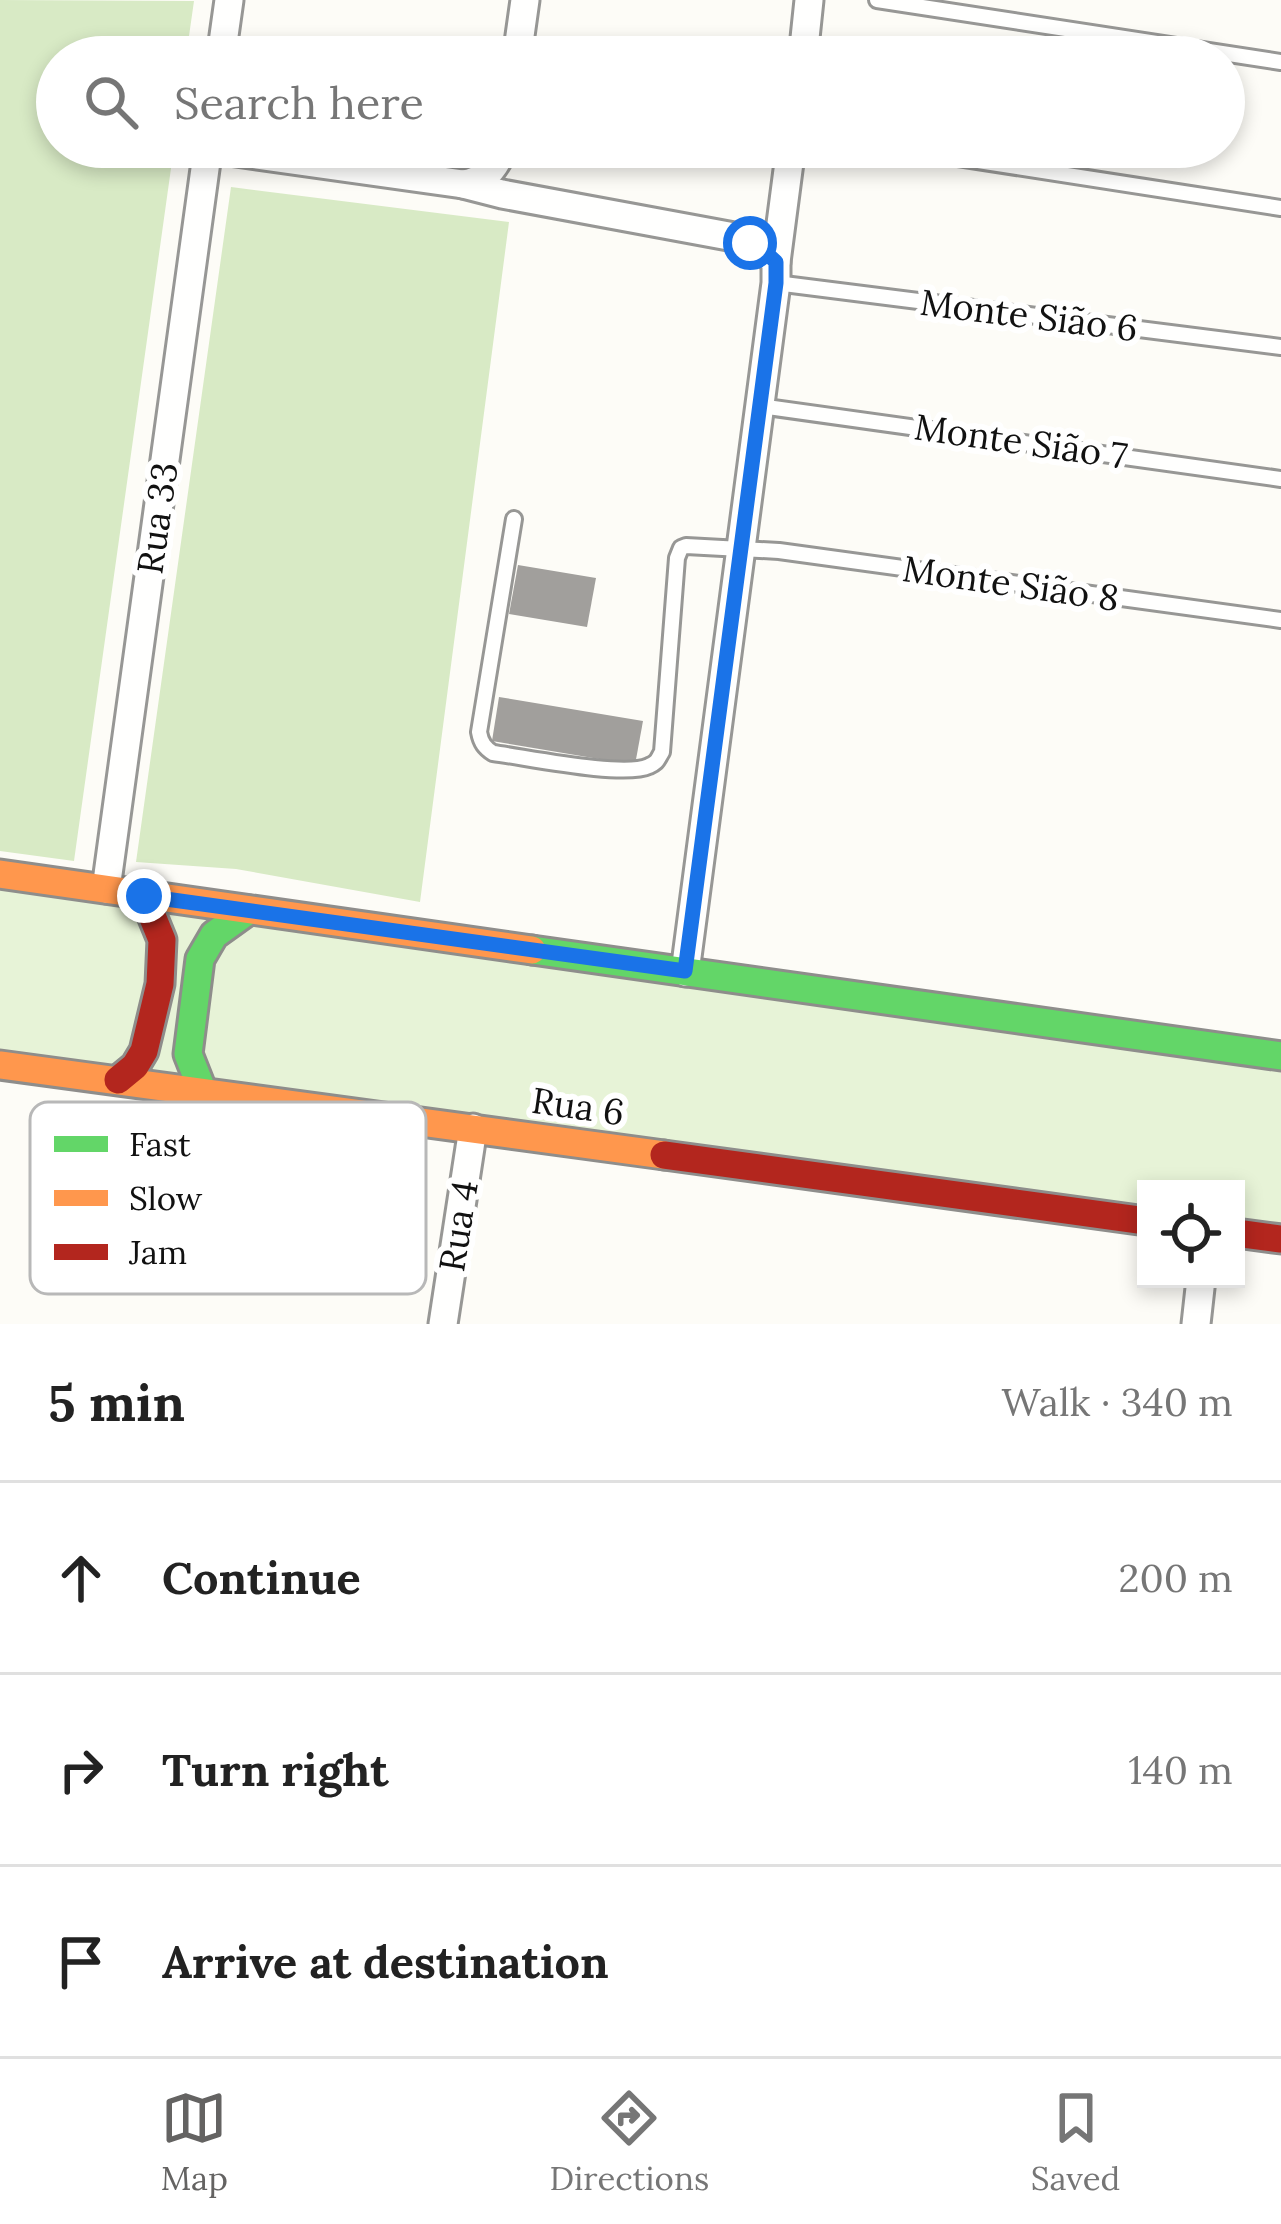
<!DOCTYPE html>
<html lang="en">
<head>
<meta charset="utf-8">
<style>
	:root { --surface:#fff; --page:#f2f2f2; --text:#222; --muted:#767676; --line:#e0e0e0; --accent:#646362 }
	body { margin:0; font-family:Lora,serif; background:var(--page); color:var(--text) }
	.controls { position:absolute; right:36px; bottom:36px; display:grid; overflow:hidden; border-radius:0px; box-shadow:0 6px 18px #0003 }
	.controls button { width:108px; height:108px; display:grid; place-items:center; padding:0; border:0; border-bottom:3px solid var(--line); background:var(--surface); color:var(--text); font:60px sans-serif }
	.stop { position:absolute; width:36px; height:36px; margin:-27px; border:9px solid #1a73e8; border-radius:50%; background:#fff }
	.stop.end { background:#1a73e8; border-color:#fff; box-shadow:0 3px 12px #0008 }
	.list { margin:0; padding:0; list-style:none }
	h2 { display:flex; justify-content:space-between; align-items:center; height:156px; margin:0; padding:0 48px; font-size:51px }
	h2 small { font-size:39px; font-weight:400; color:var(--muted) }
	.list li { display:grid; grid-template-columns:78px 1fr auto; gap:36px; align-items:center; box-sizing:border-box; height:192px; padding:0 48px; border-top:3px solid var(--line) }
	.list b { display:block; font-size:45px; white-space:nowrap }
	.list em { font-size:39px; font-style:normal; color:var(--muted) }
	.icon { flex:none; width:66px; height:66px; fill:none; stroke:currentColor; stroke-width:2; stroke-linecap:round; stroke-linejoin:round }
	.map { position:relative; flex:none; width:1281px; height:1324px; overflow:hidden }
	.search { position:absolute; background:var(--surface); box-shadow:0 6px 18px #0003; left:36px; right:36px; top:36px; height:132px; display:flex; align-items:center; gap:30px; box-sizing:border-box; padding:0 42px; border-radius:66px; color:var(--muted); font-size:45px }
	.sheet { height:732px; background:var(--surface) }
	nav { display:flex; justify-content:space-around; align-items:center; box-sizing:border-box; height:168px; border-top:3px solid var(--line); background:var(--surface); font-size:33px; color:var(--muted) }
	nav a { display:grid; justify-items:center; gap:6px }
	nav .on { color:var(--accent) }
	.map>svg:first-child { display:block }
</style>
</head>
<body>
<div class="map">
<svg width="1281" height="1324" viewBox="0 0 1281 1324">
	<rect width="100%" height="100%" fill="#fdfcf7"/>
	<!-- green -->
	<polygon fill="#e7f3d7" points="0,886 1281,1067 1281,1242 1236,1236 1236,1189 1146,1189 1146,1224 0,1068"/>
	<!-- forest -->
	<g fill="#d8eac5">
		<polygon points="0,0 194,1 186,57 57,57 57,147 174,147 74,861 0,851"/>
		<polygon points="231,187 509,222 420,902 236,869 136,862"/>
	</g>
	<!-- building -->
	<g fill="#a19f9c">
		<polygon points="518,565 596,578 587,627 509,614"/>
		<polygon points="499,697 643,721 635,765 492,741"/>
	</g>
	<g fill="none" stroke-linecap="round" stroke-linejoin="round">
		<!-- lane casing -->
		<g stroke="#979795" stroke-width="20">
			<g id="lane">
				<polyline points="877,0 1281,62"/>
				<polyline points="887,147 1281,208"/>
				<polyline points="776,283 1281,347"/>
				<polyline points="760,406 1281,479"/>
				<path d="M514,519L479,732C481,743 485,748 493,753C525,757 624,778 649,766C658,762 657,760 662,752L677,558L681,548L686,546L779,551L1281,620"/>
			</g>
		</g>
		<!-- street casing -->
		<g stroke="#979795" stroke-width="33">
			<g id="street">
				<polyline points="221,57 229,0"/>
				<polyline points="517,57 525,0"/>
				<polyline points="803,57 809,0"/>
				<polyline points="208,148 463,184 502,194 734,237 764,251 776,262 776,283 685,972"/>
				<path d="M463,184C484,182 496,167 503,147"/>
				<polyline points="776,262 791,147"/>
				<polyline points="106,889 208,147"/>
				<polyline points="443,1324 473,1128"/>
				<polyline points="1196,1324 1201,1279"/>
			</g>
		</g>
		<!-- fast casing -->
		<g stroke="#8e8d8b" stroke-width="33">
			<g id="fast">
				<polyline points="532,950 1281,1056"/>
				<polyline points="203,1092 188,1054 200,959 214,935 249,910"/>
			</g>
		</g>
		<!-- slow casing -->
		<g stroke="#8e8d8b" stroke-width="33">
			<g id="slow">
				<polyline points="0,874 532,950"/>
				<polyline points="0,1065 664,1155"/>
			</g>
		</g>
		<!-- jam casing -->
		<g stroke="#8e8d8b" stroke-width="33">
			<g id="jam">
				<polyline points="118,1080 135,1066 144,1051 160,984 162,940 144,896"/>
				<polyline points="664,1155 1146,1221"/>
				<polyline points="1236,1233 1281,1239"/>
			</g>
		</g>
		<!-- lane -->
		<use href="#lane" stroke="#fffffe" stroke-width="14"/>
		<!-- street -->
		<use href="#street" stroke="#fffffe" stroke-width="27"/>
		<!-- fast -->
		<use href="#fast" stroke="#63d668" stroke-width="27"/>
		<!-- slow -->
		<use href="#slow" stroke="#ff974d" stroke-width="27"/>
		<!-- jam -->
		<use href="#jam" stroke="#b3261e" stroke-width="27"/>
	</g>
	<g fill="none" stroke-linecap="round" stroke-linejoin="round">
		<!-- route -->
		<polyline stroke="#1a73e8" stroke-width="15" points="144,896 685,971 776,283 776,262 764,251 750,243"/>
	</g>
	<g text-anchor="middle" stroke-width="12" stroke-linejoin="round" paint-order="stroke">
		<!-- street labels -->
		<g font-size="36" fill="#111" stroke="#fff">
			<text transform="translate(1029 315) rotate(7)" y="13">Monte Sião 6</text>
			<text transform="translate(1021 441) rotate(8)" y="13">Monte Sião 7</text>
			<text transform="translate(157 518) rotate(-82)" y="13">Rua 33</text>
			<text transform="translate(1011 583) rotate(8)" y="13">Monte Sião 8</text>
			<text transform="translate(578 1106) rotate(8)" y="13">Rua 6</text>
			<text transform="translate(458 1226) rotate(-81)" y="13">Rua 4</text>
		</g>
	</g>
	<!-- legend -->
	<rect x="30" y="1102" width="396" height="192" rx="18" fill="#fff" stroke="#b8b8b8" stroke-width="3"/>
	<rect x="54" y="1136" width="54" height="16" fill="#63d668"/>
	<rect x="54" y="1190" width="54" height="16" fill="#ff974d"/>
	<rect x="54" y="1244" width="54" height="16" fill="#b3261e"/>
	<g font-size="33" fill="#111">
		<text x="129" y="1156">Fast</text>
		<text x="129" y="1210">Slow</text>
		<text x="129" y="1264">Jam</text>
	</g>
</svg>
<div class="controls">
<button><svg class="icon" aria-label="locate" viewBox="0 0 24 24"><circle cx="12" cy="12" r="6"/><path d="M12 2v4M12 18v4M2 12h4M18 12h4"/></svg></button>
</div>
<div class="stop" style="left:750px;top:243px"></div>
<div class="stop end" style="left:144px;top:896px"></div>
<div class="search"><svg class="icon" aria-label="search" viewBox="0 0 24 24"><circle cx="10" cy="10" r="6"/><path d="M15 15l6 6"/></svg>Search here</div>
</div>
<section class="sheet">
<h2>5 min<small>Walk · 340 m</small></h2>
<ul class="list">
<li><svg class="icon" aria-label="ahead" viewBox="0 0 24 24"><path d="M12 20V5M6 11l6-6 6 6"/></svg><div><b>Continue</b></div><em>200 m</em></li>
<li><svg class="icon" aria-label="right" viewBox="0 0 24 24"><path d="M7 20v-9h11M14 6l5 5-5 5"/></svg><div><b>Turn right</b></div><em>140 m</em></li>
<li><svg class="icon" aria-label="arrive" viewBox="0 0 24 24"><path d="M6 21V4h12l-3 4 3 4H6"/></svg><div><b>Arrive at destination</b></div></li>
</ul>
</section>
<nav>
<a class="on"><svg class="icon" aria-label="map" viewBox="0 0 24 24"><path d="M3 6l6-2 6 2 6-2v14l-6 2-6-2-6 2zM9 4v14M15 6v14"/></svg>Map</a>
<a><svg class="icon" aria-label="directions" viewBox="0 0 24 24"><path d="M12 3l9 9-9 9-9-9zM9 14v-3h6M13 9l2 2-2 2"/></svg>Directions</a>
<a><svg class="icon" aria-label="saved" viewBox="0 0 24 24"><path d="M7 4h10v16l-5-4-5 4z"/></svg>Saved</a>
</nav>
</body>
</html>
